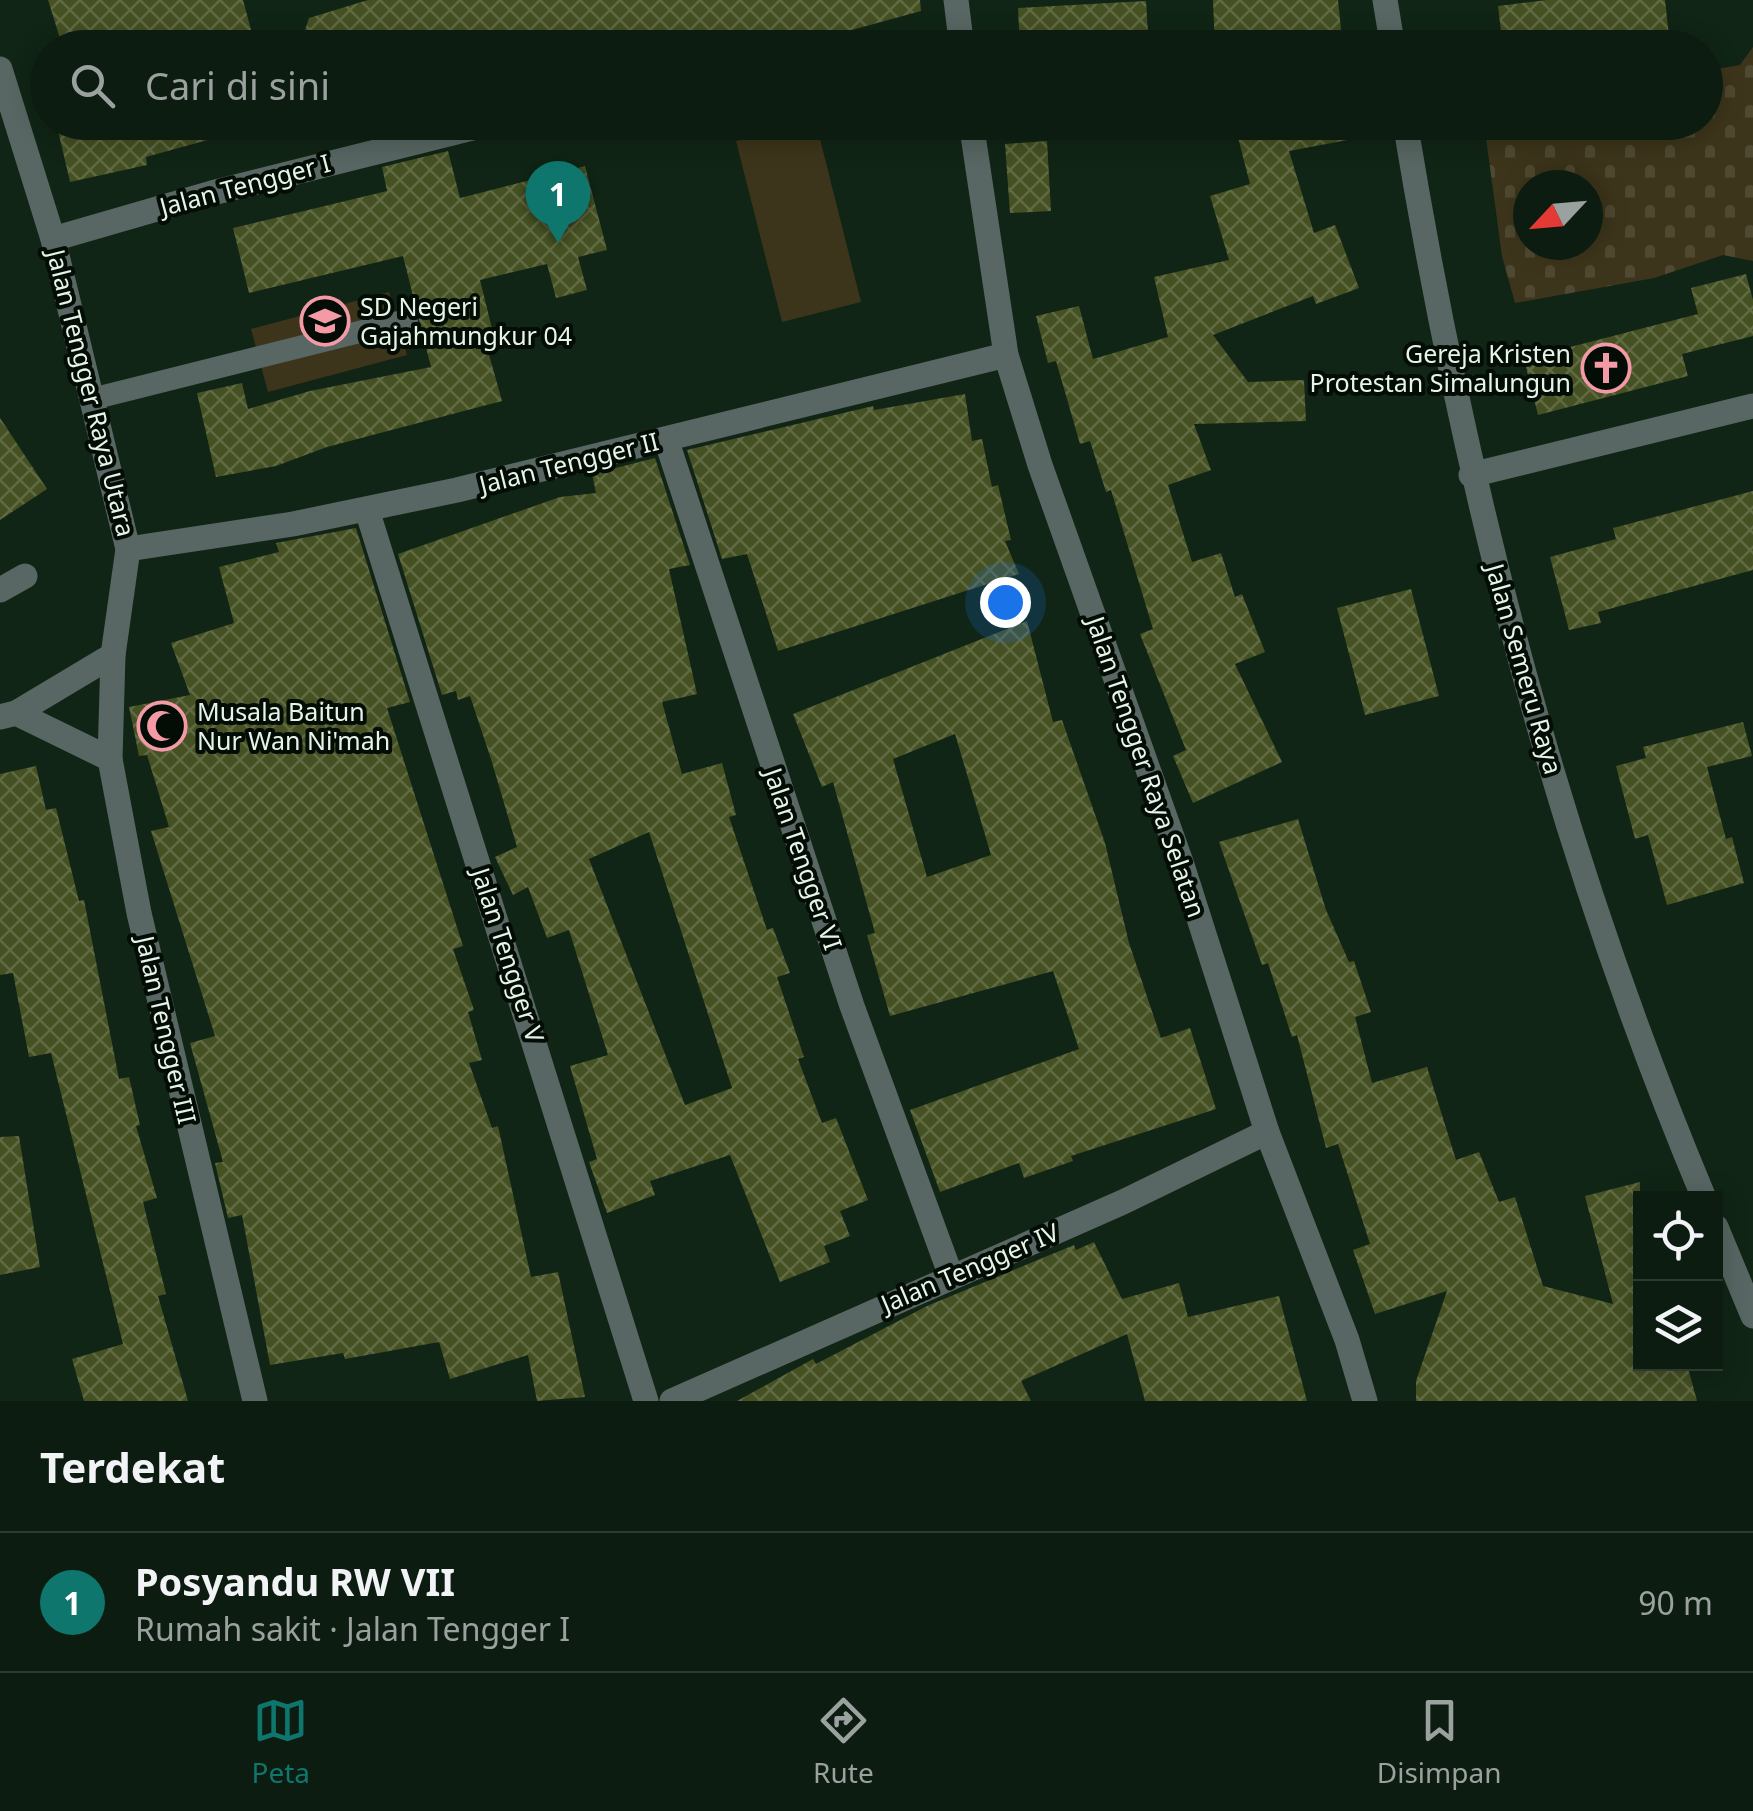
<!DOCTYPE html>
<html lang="id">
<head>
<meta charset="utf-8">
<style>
	:root { --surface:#0c1c10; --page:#152519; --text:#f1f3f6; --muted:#9aa19f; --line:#2c3a30; --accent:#0f766e }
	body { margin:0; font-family:"Noto Sans",sans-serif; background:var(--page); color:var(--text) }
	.controls { position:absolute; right:30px; bottom:30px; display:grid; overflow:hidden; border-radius:0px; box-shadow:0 5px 25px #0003 }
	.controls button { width:90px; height:90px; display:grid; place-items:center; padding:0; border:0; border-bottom:2px solid var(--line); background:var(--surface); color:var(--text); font:50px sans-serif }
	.compass { position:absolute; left:1513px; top:170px; width:90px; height:90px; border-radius:50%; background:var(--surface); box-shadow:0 5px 25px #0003; rotate:244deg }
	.you { position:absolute; left:1005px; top:602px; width:35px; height:35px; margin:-25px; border:8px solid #fff; border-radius:50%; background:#1a73e8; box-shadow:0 0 0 15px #1a73e833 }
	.badge { display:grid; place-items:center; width:65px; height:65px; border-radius:50%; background:var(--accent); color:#fff; font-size:32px; font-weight:700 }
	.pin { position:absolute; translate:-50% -82px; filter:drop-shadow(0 2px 5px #0008) }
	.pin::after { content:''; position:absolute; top:52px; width:35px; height:30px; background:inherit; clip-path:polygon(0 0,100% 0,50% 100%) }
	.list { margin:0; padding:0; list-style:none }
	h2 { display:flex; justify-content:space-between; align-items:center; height:130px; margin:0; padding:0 40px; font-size:42px }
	h2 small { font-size:32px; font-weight:400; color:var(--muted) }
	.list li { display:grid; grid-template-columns:65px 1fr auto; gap:30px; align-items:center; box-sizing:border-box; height:140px; padding:0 40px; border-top:2px solid var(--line) }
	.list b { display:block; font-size:38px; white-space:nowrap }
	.list p { margin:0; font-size:32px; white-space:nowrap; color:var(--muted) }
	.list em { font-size:32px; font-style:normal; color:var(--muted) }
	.icon { flex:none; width:55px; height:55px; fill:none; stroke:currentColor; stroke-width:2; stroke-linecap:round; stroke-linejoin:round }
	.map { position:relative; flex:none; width:1753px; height:1401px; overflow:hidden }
	.search { position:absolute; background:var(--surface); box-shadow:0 5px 25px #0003; left:30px; right:30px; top:30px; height:110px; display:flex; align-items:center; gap:25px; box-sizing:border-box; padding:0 35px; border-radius:55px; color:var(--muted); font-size:38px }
	.sheet { height:270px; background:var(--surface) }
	nav { display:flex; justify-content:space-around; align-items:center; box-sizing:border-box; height:140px; border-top:2px solid var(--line); background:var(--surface); font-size:28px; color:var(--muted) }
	nav a { display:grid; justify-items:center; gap:5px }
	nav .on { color:var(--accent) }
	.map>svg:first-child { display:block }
</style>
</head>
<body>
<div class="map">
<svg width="1753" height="1401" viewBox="0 0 1753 1401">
	<defs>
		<pattern id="cemetery-stones" width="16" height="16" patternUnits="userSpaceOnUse" patternTransform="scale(2.5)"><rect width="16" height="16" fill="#3d351b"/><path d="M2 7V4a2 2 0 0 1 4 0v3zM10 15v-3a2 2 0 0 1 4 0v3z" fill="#504931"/></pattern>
		<pattern id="building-cross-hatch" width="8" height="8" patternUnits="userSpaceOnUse" patternTransform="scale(2.5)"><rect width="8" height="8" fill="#455023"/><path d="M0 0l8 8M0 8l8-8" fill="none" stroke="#606a43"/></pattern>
	</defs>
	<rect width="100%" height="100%" fill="#102515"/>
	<!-- grass -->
	<g fill="#3d351b">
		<polygon points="816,123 861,302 782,322 736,141"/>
		<polygon points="389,292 407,355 268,392 251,329"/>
	</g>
	<!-- cemetery -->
	<path fill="url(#cemetery-stones)" fill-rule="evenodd" d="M1753,47V261L1723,255L1654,278L1515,303L1502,256L1484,123L1706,122V71L1740,65ZM1528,185H1588V245H1528Z"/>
	<!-- building -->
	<g fill="url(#building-cross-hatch)" fill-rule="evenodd">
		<polygon points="48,0 243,0 256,48 63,48"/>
		<polygon points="368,0 920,0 921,11 786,48 299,48 309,18"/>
		<polygon points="1213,0 1338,0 1343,48 1215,48"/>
		<polygon points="1547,0 1665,0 1670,45 1503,48 1498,6"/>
		<polygon points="1146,1 1149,48 1020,48 1018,8"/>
		<polygon points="56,122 232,122 233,133 146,157 147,165 70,182"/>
		<polygon points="1234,122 1352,122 1353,139 1289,151 1314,233 1335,225 1359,288 1316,304 1313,296 1213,335 1248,382 1304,380 1306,421 1194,424 1211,470 1168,485 1192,562 1221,553 1235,597 1242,594 1265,652 1235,664 1282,762 1193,803 1173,756 1186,750 1140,634 1153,629 1111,490 1106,492 1090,441 1080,444 1056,361 1048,363 1036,316 1079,306 1093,359 1168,337 1154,277 1229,260 1210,196 1250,184"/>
		<polygon points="1047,141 1051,211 1010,213 1005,144"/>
		<polygon points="448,151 460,198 585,166 607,250 578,257 587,290 556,298 547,264 480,280 497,349 488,351 502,401 327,447 276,466 216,477 197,393 242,383 248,409 310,391 431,367 403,256 249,293 233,228 387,191 382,167"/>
		<polygon points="1746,274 1753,300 1753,336 1682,354 1688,376 1538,415 1524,359 1698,314 1691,288"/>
		<polygon points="965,394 972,441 982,439 992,487 998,485 1011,540 1005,541 1019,574 778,651 747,554 722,559 687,450 873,406 874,410"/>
		<polygon points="0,418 47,489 0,520"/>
		<path d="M655,458L690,565L669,569L697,694L662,702L682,774L722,763L736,815L729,817L767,930L773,928L790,973L777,977L804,1057L798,1059L822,1123L836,1118L868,1200L840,1211L850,1236L824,1246L830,1262L780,1282L730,1155L650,1181L655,1195L607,1213L589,1162L597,1159L570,1066L608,1055L569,930L547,938L528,887L513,895L495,857L517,847L491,759L470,696L458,700L456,691L442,695L398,554L560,497L596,493L592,474ZM649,832L732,1088L685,1105L589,859Z"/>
		<polygon points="1753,491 1753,570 1598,612 1601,623 1569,630 1550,557 1616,539 1613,528"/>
		<polygon points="356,528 410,702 387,708 463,946 453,949 474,1010 468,1012 482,1060 469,1063 492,1128 498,1126 531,1277 558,1272 585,1397 537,1401 528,1355 450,1379 439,1342 345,1359 343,1353 270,1365 242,1215 228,1218 215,1163 223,1162 190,1043 215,1036 151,831 169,827 147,755 139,756 129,707 190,695 171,643 234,623 219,567 279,552 276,543"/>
		<polygon points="1411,589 1439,696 1365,715 1337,608"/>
		<path d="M1027,621L1053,722L1062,720L1105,843L1129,943L1161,1038L1190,1028L1216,1109L1071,1156L1073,1161L1024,1178L1019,1163L940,1192L910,1110L1079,1049L1053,971L890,1016L867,935L875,933L833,782L822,787L793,714ZM955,734L991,855L927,877L893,759Z"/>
		<polygon points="1743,722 1752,756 1707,767 1726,839 1732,837 1744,883 1667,905 1648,835 1635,839 1616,766 1646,758 1643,747"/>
		<polygon points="36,766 46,810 56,808 79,901 84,900 119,1079 129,1077 140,1125 136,1126 157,1198 143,1202 166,1294 158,1296 188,1401 84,1401 72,1359 123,1344 51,1053 29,1057 13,973 0,975 0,774"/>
		<polygon points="1298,819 1326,910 1349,962 1354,961 1371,1012 1355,1017 1372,1083 1427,1067 1456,1160 1479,1152 1499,1202 1515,1197 1543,1286 1613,1304 1585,1196 1640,1182 1640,1364 1687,1364 1697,1401 1416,1401 1416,1381 1447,1291 1375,1314 1353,1250 1370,1244 1338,1144 1326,1148 1297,1035 1292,1037 1268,963 1262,965 1219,842"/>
		<polygon points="19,1136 40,1267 0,1275 0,1137"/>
		<polygon points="1094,1242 1122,1299 1179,1283 1188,1317 1279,1296 1307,1401 1145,1401 1127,1334 1021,1381 1031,1401 737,1401 813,1359 816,1364 927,1306 1074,1245 1076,1250"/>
	</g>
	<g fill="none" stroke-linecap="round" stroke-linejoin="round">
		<!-- service -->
		<polyline stroke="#586763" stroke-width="22" points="96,398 407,320"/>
		<!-- minor -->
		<g stroke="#586763" stroke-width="25">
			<polyline points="956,0 962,48"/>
			<polyline points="932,48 962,44"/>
			<polyline points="0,69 53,239 128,549 113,655 16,713 0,717"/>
			<polyline points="971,122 1006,355 1040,465 1182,865 1267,1132 1347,1340 1365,1401"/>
			<polyline points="53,239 212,193 496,122"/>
			<polyline points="666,439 852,1006 951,1276"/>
			<polyline points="1471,475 1753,406"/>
			<polyline points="367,510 646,1401"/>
			<polyline points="128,549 293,524 457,490 1006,355"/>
			<polyline points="0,590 25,576"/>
			<polyline points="113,655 110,759 139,913 255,1401"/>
			<polyline points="16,713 110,759"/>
			<polyline points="672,1401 1123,1202 1267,1132"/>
		</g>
		<!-- tertiary -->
		<g stroke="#586763" stroke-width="25">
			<polyline points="1385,0 1393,48"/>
			<path d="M1405,122C1466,493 1559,852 1704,1198"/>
			<polyline points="1716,1227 1753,1316"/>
		</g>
	</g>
	<!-- icons -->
	<defs>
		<g id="school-ring" transform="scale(2.5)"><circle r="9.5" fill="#040c06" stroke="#f49aa7" stroke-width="1.5"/><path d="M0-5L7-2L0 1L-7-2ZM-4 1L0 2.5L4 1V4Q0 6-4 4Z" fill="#f49aa7"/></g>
		<g id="church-ring" transform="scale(2.5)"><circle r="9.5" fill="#040c06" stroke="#f49aa7" stroke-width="1.5"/><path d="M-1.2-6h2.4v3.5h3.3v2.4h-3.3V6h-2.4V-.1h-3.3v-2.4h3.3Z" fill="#f49aa7"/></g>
		<g id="mosque-ring" transform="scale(2.5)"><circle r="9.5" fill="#040c06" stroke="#f49aa7" stroke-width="1.5"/><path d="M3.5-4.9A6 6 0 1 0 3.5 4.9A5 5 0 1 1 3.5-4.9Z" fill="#f49aa7"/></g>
	</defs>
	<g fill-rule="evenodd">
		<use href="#school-ring" x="325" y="321"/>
		<use href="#church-ring" x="1606" y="368"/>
		<use href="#mosque-ring" x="162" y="726"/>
	</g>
	<g text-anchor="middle" stroke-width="8" stroke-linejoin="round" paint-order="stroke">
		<!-- street labels -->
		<g font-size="25" fill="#e7f5e9" stroke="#040c06">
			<text transform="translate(245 185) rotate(-15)" y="9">Jalan Tengger I</text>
			<text transform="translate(91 393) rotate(76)" y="9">Jalan Tengger Raya Utara</text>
			<text transform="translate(569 463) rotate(-14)" y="9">Jalan Tengger II</text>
			<text transform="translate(1524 669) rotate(74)" y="9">Jalan Semeru Raya</text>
			<text transform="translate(1146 767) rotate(71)" y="9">Jalan Tengger Raya Selatan</text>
			<text transform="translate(803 859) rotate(71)" y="9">Jalan Tengger VI</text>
			<text transform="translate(508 955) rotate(72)" y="9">Jalan Tengger V</text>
			<text transform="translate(166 1030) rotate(77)" y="9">Jalan Tengger III</text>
			<text transform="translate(970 1268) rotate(-23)" y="9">Jalan Tengger IV</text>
		</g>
		<!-- poi labels -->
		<g font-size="25" fill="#e7f5e9" stroke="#040c06" text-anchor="start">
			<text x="360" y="316">SD Negeri<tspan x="360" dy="29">Gajahmungkur 04</tspan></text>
			<text x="1571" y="363" text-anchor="end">Gereja Kristen<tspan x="1571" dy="29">Protestan Simalungun</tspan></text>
			<text x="197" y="721">Musala Baitun<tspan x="197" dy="29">Nur Wan Ni'mah</tspan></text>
		</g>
	</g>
</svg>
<div class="controls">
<button><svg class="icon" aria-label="locate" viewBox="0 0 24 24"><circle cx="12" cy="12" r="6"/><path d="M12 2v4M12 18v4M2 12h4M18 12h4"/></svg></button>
<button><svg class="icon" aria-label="layers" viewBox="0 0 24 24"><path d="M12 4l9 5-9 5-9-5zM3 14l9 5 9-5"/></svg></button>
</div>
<svg class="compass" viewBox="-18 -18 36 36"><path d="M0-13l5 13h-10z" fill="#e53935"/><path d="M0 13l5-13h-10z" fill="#9aa19f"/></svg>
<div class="you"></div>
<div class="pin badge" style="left:558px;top:243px">1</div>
<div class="search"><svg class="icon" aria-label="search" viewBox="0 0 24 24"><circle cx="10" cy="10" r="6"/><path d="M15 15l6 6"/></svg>Cari di sini</div>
</div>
<section class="sheet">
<h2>Terdekat<small></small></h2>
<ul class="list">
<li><span class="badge">1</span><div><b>Posyandu RW VII</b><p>Rumah sakit · Jalan Tengger I</p></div><em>90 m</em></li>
</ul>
</section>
<nav>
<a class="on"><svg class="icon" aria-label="map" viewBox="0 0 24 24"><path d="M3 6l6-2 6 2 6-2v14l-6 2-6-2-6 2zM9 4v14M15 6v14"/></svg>Peta</a>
<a><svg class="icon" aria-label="directions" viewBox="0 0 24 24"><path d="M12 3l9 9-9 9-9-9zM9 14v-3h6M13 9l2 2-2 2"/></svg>Rute</a>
<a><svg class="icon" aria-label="saved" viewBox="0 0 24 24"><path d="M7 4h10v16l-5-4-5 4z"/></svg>Disimpan</a>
</nav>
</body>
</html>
